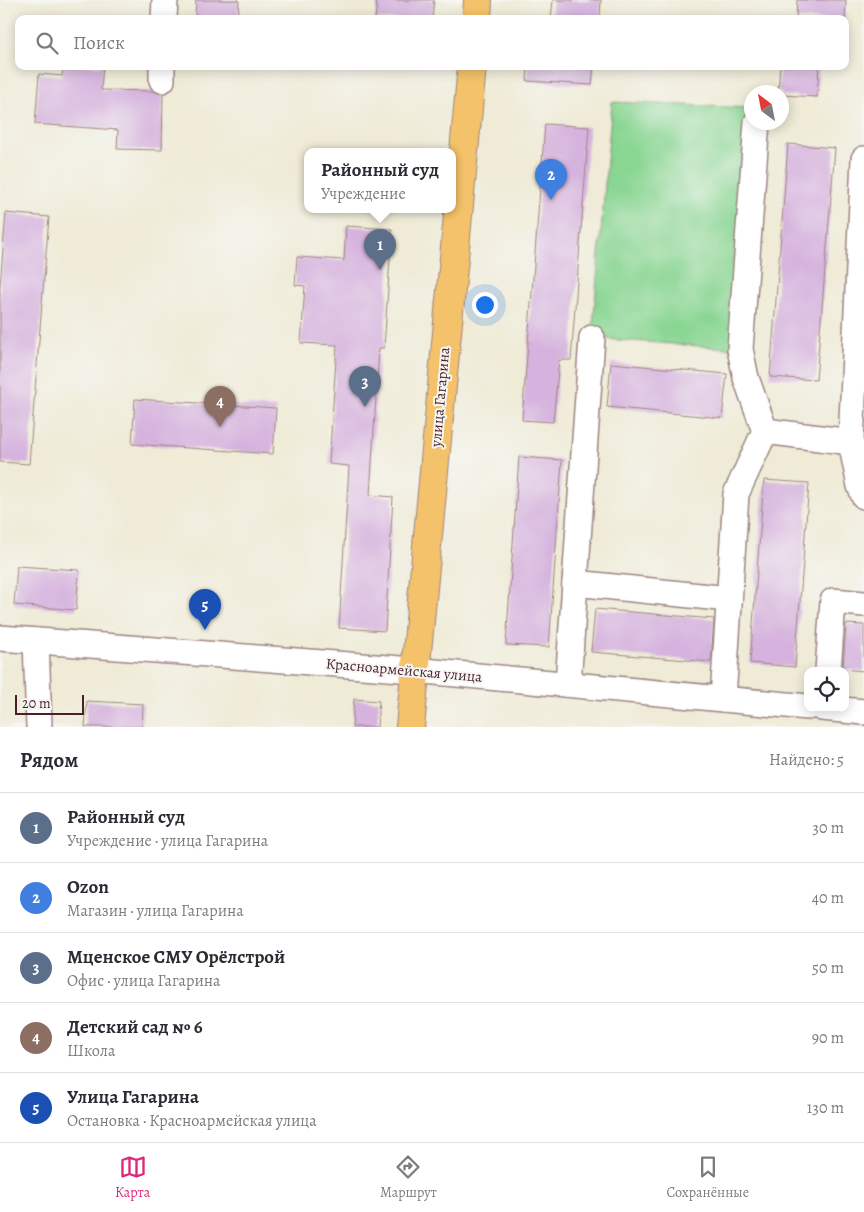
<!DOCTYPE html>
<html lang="ru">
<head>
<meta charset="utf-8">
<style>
	:root { --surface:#fff; --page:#f7f7f7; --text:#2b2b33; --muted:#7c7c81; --line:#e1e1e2; --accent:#db2777 }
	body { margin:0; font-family:Alegreya,serif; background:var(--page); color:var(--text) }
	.controls { position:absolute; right:15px; bottom:15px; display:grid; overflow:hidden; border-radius:10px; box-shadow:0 2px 12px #0003 }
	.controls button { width:45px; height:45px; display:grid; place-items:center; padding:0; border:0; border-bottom:1px solid var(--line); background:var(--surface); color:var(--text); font:25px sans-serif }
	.compass { position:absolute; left:744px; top:85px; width:45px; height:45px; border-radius:50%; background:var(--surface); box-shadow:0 2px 12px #0003; rotate:328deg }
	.scale { position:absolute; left:15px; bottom:12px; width:69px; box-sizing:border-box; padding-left:5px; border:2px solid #4a1f2b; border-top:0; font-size:14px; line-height:18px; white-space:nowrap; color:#4a1f2b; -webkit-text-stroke:4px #f6f6f2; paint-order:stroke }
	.you { position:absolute; left:484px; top:304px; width:18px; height:18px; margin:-12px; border:4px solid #fff; border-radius:50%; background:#1a73e8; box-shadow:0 0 0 8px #1a73e833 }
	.badge { display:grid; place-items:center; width:32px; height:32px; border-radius:50%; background:var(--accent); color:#fff; font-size:16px; font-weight:700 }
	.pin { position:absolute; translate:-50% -41px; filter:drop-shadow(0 1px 2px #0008) }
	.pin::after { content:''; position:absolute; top:26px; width:18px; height:15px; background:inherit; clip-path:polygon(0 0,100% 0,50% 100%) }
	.popup { position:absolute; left:304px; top:148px; width:152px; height:65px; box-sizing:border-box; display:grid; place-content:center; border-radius:10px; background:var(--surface); filter:drop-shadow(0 1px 4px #0005); font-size:16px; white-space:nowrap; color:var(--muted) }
	.popup b { font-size:19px; color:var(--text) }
	.popup::after { content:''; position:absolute; left:50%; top:100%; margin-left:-10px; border:10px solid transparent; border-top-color:var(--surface) }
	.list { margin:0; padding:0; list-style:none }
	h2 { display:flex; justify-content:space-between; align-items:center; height:65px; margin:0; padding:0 20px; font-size:21px }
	h2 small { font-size:16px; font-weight:400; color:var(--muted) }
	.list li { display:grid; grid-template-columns:32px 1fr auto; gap:15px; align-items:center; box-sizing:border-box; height:70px; padding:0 20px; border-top:1px solid var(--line) }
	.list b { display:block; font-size:19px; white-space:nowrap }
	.list p { margin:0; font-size:16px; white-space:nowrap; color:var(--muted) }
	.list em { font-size:16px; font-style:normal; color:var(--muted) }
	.icon { flex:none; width:28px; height:28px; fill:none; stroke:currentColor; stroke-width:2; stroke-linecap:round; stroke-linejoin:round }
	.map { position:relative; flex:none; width:864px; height:727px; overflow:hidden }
	.search { position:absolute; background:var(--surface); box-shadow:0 2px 12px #0003; left:15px; right:15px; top:15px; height:55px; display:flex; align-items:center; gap:12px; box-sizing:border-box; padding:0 18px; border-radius:10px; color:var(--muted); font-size:19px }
	.sheet { height:415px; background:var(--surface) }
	nav { display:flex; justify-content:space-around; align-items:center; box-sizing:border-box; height:70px; border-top:1px solid var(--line); background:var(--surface); font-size:14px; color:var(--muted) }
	nav a { display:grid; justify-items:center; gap:2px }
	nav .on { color:var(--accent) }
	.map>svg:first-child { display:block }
</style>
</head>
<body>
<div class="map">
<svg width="864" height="727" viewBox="0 0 864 727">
	<rect width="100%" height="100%" fill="#f6f6f2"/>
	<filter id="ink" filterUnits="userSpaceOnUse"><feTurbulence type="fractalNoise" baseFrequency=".02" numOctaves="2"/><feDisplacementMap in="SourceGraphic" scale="10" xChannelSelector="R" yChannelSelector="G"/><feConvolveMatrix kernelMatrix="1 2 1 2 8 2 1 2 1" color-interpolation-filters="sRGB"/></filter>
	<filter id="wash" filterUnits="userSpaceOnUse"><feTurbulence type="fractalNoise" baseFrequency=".0096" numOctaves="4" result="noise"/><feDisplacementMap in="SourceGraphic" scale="20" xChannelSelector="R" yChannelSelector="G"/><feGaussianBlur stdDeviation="1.12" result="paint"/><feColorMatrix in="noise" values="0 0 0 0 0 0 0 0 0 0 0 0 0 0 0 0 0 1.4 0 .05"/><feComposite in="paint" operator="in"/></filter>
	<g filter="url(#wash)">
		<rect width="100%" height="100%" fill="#efebd7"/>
		<!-- green -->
		<polygon fill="#89d693" stroke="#6a7a5f" points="612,102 751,108 740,349 592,338"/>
		<g id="blocks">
			<!-- building -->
			<g fill="#d6b3de">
				<polygon points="196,0 239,0 238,19 195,19"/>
				<polygon points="377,0 434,0 432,19 375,19"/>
				<polygon points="553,0 601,0 600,19 551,19"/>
				<polygon points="797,0 846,0 845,19 796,19"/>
				<polygon points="63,66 103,66 101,90 153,91 163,94 162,150 117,149 118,130 35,124 39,74 62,76"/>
				<polygon points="528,66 594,66 592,85 527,81"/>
				<polygon points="780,66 819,66 817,97 782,95 782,92 778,92"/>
				<polygon points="545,124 589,127 571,360 559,360 553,422 522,420"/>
				<polygon points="788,144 835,148 816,380 770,377"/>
				<polygon points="6,213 49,217 29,464 0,462 0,286"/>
				<polygon points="346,226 392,229 384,348 379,348 370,495 393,497 385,631 339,628 349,466 329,464 337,345 301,343 305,286 295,285 297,257 344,260"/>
				<polygon points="611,363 727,374 722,418 607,407"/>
				<polygon points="135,399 276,408 273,454 132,444"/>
				<polygon points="519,457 562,460 549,647 506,645"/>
				<polygon points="764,480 809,483 795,667 750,663"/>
				<polygon points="17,566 79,570 76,610 14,605"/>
				<polygon points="595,609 714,619 711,662 591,652"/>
				<polygon points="846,624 864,625 864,671 843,669"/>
				<polygon points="354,699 379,701 377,727 352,727"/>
				<polygon points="87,701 143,704 142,727 85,727"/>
			</g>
		</g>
	</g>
	<g filter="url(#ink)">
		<use href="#blocks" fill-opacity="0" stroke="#9c8581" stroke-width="1"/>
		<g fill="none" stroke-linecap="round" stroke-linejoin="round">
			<!-- minor casing -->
			<g stroke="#9c8581" stroke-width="28">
				<g id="minor">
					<polyline points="164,19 165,0"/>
					<polyline points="162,80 162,66"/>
					<polyline points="757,122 740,349 746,378 765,431 851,442"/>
					<polyline points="864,159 851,442 860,486 864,496"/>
					<polyline points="575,583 729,599"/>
					<polyline points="0,638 414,670 808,707"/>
					<polyline points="36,641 39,727"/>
					<polyline points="828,671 833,601 864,604"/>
					<polyline points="568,684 592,338"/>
					<polyline points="723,699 736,494 765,431"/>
					<polyline points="822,708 864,712"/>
				</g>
			</g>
			<!-- major casing -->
			<g stroke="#9c8581" stroke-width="30">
				<g id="major">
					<polyline points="477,19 478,0"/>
					<polyline points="410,727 472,66"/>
				</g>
			</g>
			<!-- minor -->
			<use href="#minor" stroke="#fff" stroke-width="25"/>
			<!-- major -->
			<use href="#major" stroke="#f4c26a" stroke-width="28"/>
		</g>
	</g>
	<g text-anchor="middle" stroke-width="4" stroke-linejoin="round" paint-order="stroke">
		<!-- street labels -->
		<g font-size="15" fill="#4a1f2b" stroke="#f6f6f2">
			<text transform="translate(440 397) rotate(-85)" y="5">улица Гагарина</text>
			<text transform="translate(404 670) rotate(5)" y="5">Красноармейская улица</text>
		</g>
	</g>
</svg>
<div class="controls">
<button><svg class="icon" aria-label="locate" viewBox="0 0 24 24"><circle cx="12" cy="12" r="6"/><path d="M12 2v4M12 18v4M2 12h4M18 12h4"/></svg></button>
</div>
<svg class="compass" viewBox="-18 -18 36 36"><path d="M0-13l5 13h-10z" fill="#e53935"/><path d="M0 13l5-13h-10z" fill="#7c7c81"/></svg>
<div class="scale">20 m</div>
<div class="you"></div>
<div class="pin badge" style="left:380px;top:270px;background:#5c6f8a">1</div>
<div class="popup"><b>Районный суд</b>Учреждение</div>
<div class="pin badge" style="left:551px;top:200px;background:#3f7fe0">2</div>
<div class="pin badge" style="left:365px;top:407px;background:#5c6f8a">3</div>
<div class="pin badge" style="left:220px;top:427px;background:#8d6e63">4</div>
<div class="pin badge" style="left:205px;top:630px;background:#1a4fb4">5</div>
<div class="search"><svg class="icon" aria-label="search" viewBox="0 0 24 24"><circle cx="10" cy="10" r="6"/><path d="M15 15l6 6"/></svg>Поиск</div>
</div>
<section class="sheet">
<h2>Рядом<small>Найдено: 5</small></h2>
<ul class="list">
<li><span class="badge" style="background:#5c6f8a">1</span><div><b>Районный суд</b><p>Учреждение · улица Гагарина</p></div><em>30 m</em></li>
<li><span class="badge" style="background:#3f7fe0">2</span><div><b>Ozon</b><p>Магазин · улица Гагарина</p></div><em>40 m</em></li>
<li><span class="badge" style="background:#5c6f8a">3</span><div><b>Мценское СМУ Орёлстрой</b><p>Офис · улица Гагарина</p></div><em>50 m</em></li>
<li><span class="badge" style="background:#8d6e63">4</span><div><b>Детский сад № 6</b><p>Школа</p></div><em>90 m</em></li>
<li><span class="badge" style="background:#1a4fb4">5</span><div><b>Улица Гагарина</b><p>Остановка · Красноармейская улица</p></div><em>130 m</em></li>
</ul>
</section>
<nav>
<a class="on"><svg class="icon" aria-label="map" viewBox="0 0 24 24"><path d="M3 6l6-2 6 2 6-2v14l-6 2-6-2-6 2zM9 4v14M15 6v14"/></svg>Карта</a>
<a><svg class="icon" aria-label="directions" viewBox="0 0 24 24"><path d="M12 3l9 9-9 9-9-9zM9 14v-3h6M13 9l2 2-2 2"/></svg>Маршрут</a>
<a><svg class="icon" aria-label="saved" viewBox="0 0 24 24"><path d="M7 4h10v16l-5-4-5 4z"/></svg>Сохранённые</a>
</nav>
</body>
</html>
